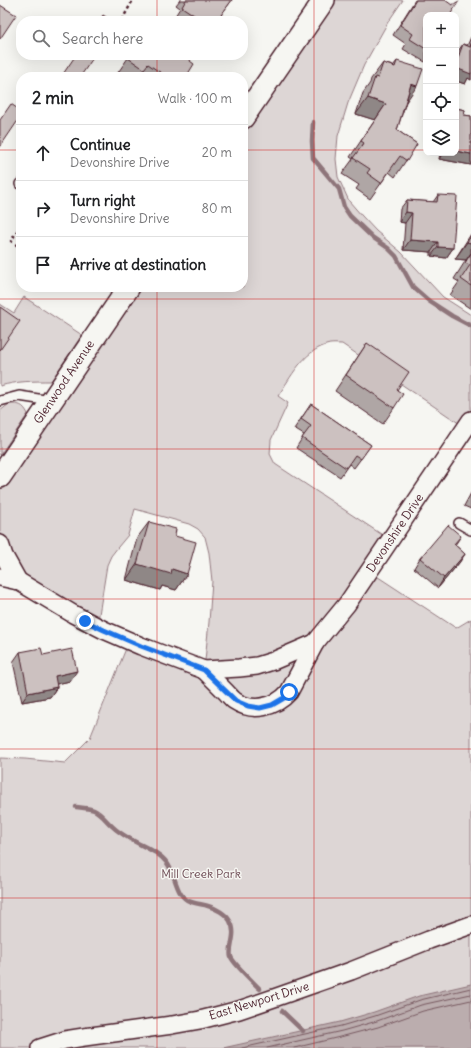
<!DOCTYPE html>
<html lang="en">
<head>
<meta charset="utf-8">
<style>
	:root { --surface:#fff; --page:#f6f6f6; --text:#202124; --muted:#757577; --line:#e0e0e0 }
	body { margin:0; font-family:Delius,sans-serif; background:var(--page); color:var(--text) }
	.controls { position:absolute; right:12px; top:12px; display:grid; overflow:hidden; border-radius:8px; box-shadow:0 4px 16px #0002 }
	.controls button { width:36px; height:36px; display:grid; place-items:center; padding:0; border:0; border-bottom:1px solid var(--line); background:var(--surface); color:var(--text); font:20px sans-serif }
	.stop { position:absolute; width:12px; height:12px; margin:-9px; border:3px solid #1a73e8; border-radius:50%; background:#fff }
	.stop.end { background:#1a73e8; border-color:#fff; box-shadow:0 1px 4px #0008 }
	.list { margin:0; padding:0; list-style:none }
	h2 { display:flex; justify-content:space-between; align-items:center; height:52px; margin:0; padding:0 16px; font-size:17px }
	h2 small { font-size:13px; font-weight:400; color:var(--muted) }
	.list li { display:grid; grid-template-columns:26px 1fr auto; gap:12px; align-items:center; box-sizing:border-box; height:56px; padding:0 16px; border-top:1px solid var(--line) }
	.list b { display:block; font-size:15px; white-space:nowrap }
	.list p { margin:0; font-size:13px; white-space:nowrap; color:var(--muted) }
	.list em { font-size:13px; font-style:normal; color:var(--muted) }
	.icon { flex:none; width:22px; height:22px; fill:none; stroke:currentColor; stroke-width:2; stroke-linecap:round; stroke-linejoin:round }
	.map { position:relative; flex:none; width:471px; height:1048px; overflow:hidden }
	.search { position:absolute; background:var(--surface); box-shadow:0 4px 16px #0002; left:16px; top:16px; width:232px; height:44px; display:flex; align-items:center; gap:10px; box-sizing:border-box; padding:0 14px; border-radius:16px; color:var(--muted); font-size:15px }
	.panel { position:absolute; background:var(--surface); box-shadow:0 4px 16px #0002; left:16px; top:72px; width:232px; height:220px; border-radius:16px }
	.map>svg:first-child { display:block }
</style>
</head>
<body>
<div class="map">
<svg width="471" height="1048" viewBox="0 0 471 1048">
	<rect width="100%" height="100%" fill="#f6f6f2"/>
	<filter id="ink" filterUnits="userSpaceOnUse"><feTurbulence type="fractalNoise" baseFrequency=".025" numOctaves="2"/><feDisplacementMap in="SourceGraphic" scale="8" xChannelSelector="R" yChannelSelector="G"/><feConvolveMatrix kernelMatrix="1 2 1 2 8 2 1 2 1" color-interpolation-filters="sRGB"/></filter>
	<g filter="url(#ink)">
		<!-- green -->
		<g fill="#ddd6d5" stroke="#947a80">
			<path d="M324,0H403L388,22L364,65L348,103L338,136L336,159L338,177L349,201L362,216L376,231L401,252L443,297L471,315V420L466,428L342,344C337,344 331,343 326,345C303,352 291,377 278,396L288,403L271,440L270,454L275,464L390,540L369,571L456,628L471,619V1048H0V758L25,759L65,763L90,738L129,641L204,670L209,622L212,581L209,553L205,537L198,529L189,524L135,509L128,535L118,547L111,556L107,565L97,627L0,577V477L129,287H243V118Z"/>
			<path d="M24,297L82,335L51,381C33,381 17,381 0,386V304L14,313Z"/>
			<path d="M9,404C19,404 23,404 28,414L0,455V411Z"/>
		</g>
		<!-- water -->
		<polygon fill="#bbadae" stroke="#8e747a" points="471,984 471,1048 223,1048 340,1022 374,1012 419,996"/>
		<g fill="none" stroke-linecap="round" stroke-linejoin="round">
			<!-- shore -->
			<g stroke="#77585f" stroke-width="1">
				<polyline points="242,1048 341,1026 375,1016 420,1000 471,988"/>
				<polyline points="267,1048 342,1031 377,1021 421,1005 471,994"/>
				<polyline points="294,1048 344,1036 378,1027 423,1011 471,1000"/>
			</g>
			<!-- stream -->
			<g stroke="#8e747a" stroke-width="4.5">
				<polyline points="313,122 312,141 313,158 339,189 344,207 350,216 372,237 388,248 396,256 413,287 429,301 452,316 471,326"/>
				<path d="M76,807C82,808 89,808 94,810C101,813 106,821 112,826C118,832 125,836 132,840C144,847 159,852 167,863C175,873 176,894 187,900C194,904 202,904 208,906C216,908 226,914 230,921C238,934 228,947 231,957C234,964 254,983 260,989"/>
				<polyline points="282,1011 303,1031"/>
			</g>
			<!-- service casing -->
			<g stroke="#4a1f2b" stroke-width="12">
				<g id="service">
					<polyline points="20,184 21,184"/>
					<polyline points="0,401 19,396 51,401"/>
					<polyline points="459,523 471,530"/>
				</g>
			</g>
			<!-- minor casing -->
			<g stroke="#4a1f2b" stroke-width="20">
				<g id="minor">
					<polyline points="0,544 4,556 18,581"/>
					<polyline points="0,577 18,581 73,614 104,630 141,646 204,670 239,668 257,666 273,661 315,643 347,604 471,420"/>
					<path d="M204,670C211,677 219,685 226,692C229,695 232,699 235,701C253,713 276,707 289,692L315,643"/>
					<polyline points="40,1048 65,1040 84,1037 172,1025 200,1020 239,1010 274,998 351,971 429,940 471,925"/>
				</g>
			</g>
			<!-- tertiary casing -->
			<g stroke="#4a1f2b" stroke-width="24">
				<g id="tertiary">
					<polyline points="243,118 324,0"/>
					<polyline points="0,477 129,287"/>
				</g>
			</g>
			<!-- path -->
			<g stroke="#4a1f2b" stroke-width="2.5" stroke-dasharray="3 3" stroke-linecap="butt">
				<polyline points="122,20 133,0"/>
				<polyline points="21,225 11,241 21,248"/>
			</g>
			<!-- service -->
			<use href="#service" stroke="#f6f6f2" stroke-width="9"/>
			<!-- minor -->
			<use href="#minor" stroke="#f6f6f2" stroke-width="17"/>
			<!-- tertiary -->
			<use href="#tertiary" stroke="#f6f6f2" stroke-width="21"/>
		</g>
		<!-- wall -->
		<g fill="#afa6a5" stroke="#4a1f2b">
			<polygon points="180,0 232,0 221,15 222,21 172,21 180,8 176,5"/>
			<polygon points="415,0 445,0 426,15 426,61 425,62 403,49 406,44 393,35"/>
			<polygon points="471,37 471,80 468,78 465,84 456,81 456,54 463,44 467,46"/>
			<polygon points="130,55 190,61 186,77 122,77 117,74"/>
			<polygon points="397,61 406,102 397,130 417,144 395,177 389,172 370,199 356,189 359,185 342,174 353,159 350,157 375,120 356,114 363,93 370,83 371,79 383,63 393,66"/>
			<polygon points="456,108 465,110 464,115 471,116 471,165 439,159 440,153 456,153"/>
			<polygon points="438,195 453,248 446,258 431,256 431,252 403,250 405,223 399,222 400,209 407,200 433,202"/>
			<polygon points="471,234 471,309 450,295 459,282 454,279 466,260 455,259"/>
			<polygon points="367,343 397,390 394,408 383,424 335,391"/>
			<polygon points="311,404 371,445 354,468 349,464 340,477 296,448 304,435 294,429"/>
			<polygon points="471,493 471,509 464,506"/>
			<polygon points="149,522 175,536 187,574 176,590 162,586 160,590 126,580 137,538"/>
			<polygon points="461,536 455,545 465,554 459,563 438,588 414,568 420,558"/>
			<polygon points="20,652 43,655 70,681 56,684 57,687 50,697 22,702 13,662"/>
		</g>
		<!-- shaded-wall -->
		<g fill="#8f8786" stroke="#4a1f2b">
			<polygon points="456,68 471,72 471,80 468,78 465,84 456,81"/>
			<polygon points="411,84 417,86 406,102"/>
			<polygon points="368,98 386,104 375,120 356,114"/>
			<polygon points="456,151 471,154 471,165 439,159 443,153 456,153"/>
			<polygon points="406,212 412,213 405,223 399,222"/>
			<polygon points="410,240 438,242 431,252 403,250"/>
			<polygon points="467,242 471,243 471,253 466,260 455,259"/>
			<polygon points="438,247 453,248 446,258 431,256"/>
			<polygon points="465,554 459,563 438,588 444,578"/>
			<polygon points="137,564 172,569 187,574 176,590 162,586 160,590 126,580"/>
			<polygon points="77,671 70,681 48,686 55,676"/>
			<polygon points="57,687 50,697 22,702 28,693"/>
		</g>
		<!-- building -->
		<g fill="#ccc1c0" stroke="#4a1f2b">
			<polygon points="186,0 232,0 221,15 224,17 222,21 203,21 182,7"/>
			<polygon points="416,0 445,0 452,5 459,1 450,15 426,15 426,49 410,39 413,34 400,25"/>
			<polygon points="0,5 16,15 0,39"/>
			<polygon points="103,15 112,21 99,21"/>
			<polygon points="463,44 470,47 471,44 471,74 456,68 456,63"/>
			<polygon points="76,55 95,55 80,77 61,77"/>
			<polygon points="130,55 193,55 190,61 194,64 186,77 167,77 148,64 144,69 128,58"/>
			<polygon points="397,61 423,69 417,86 411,84 397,130 417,144 407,161 400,156 381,183 367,173 370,169 353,158 364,143 361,141 386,104 368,98 375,77 378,78 383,63 395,67"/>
			<polygon points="11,104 21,111 21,116 0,147 0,120"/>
			<polygon points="456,108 465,110 464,115 471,116 471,154 456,151"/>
			<polygon points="438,195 457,196 453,248 438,247 438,242 410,240 412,213 406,212 407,200 437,202"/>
			<polygon points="471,236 471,243 467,242"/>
			<polygon points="471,253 471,286 461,279 470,265 465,263"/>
			<polygon points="0,307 20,321 0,350"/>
			<polygon points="367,343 409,372 397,390 403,394 394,408 346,375"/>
			<polygon points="311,404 371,445 361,459 355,455 346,468 302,438 311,426 301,419"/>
			<polygon points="149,522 176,529 175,536 196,542 187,574 172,569 171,574 137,564"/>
			<polygon points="448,525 461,536 454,544 465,554 444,578 420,558"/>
			<polygon points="41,648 43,655 72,649 77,671 55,676 57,687 28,693 20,652"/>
		</g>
	</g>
	<g fill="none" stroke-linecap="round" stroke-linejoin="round" filter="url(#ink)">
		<!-- route -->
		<polyline stroke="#1a73e8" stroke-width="5" points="85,621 104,630 141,646 204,670 236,701 248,706 260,708 272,705 284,698 289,692"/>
	</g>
	<!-- grid -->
	<path fill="none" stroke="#d62828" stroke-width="1" stroke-opacity="0.55" d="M157,0V21M314,0V1048M157,55V77M0,150H21M243,150H426M456,150H471M157,287V1048M0,299H471M0,449H471M0,599H471M0,749H471M0,898H471"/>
	<g text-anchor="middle" stroke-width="3" stroke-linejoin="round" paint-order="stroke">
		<!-- street labels -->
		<g font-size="12" fill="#4a1f2b" stroke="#f6f6f2">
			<text transform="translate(64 382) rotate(-56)" y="4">Glenwood Avenue</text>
			<text transform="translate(395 533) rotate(-56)" y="4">Devonshire Drive</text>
			<text transform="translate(259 1001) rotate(-17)" y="4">East Newport Drive</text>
		</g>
		<!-- park labels -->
		<g font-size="12" fill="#6f4d56" stroke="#f6f6f2">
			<text x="201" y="878">Mill Creek Park</text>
		</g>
	</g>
</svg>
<div class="controls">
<button>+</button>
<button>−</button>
<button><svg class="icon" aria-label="locate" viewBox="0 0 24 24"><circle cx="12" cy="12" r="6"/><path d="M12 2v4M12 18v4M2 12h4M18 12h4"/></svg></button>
<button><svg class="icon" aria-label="layers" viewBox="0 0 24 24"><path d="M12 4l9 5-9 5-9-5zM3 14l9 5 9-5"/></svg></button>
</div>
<div class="stop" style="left:289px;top:692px"></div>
<div class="stop end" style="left:85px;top:621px"></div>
<div class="search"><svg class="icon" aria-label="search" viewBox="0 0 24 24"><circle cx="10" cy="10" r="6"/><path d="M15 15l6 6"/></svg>Search here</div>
<section class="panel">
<h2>2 min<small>Walk · 100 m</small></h2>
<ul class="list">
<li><svg class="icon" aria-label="ahead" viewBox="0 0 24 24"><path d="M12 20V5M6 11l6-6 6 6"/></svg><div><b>Continue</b><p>Devonshire Drive</p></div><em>20 m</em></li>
<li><svg class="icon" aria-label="right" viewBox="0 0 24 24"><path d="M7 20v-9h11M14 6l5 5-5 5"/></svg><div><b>Turn right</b><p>Devonshire Drive</p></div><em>80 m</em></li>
<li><svg class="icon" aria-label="arrive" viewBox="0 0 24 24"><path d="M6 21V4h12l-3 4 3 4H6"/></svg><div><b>Arrive at destination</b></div></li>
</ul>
</section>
</div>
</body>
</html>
